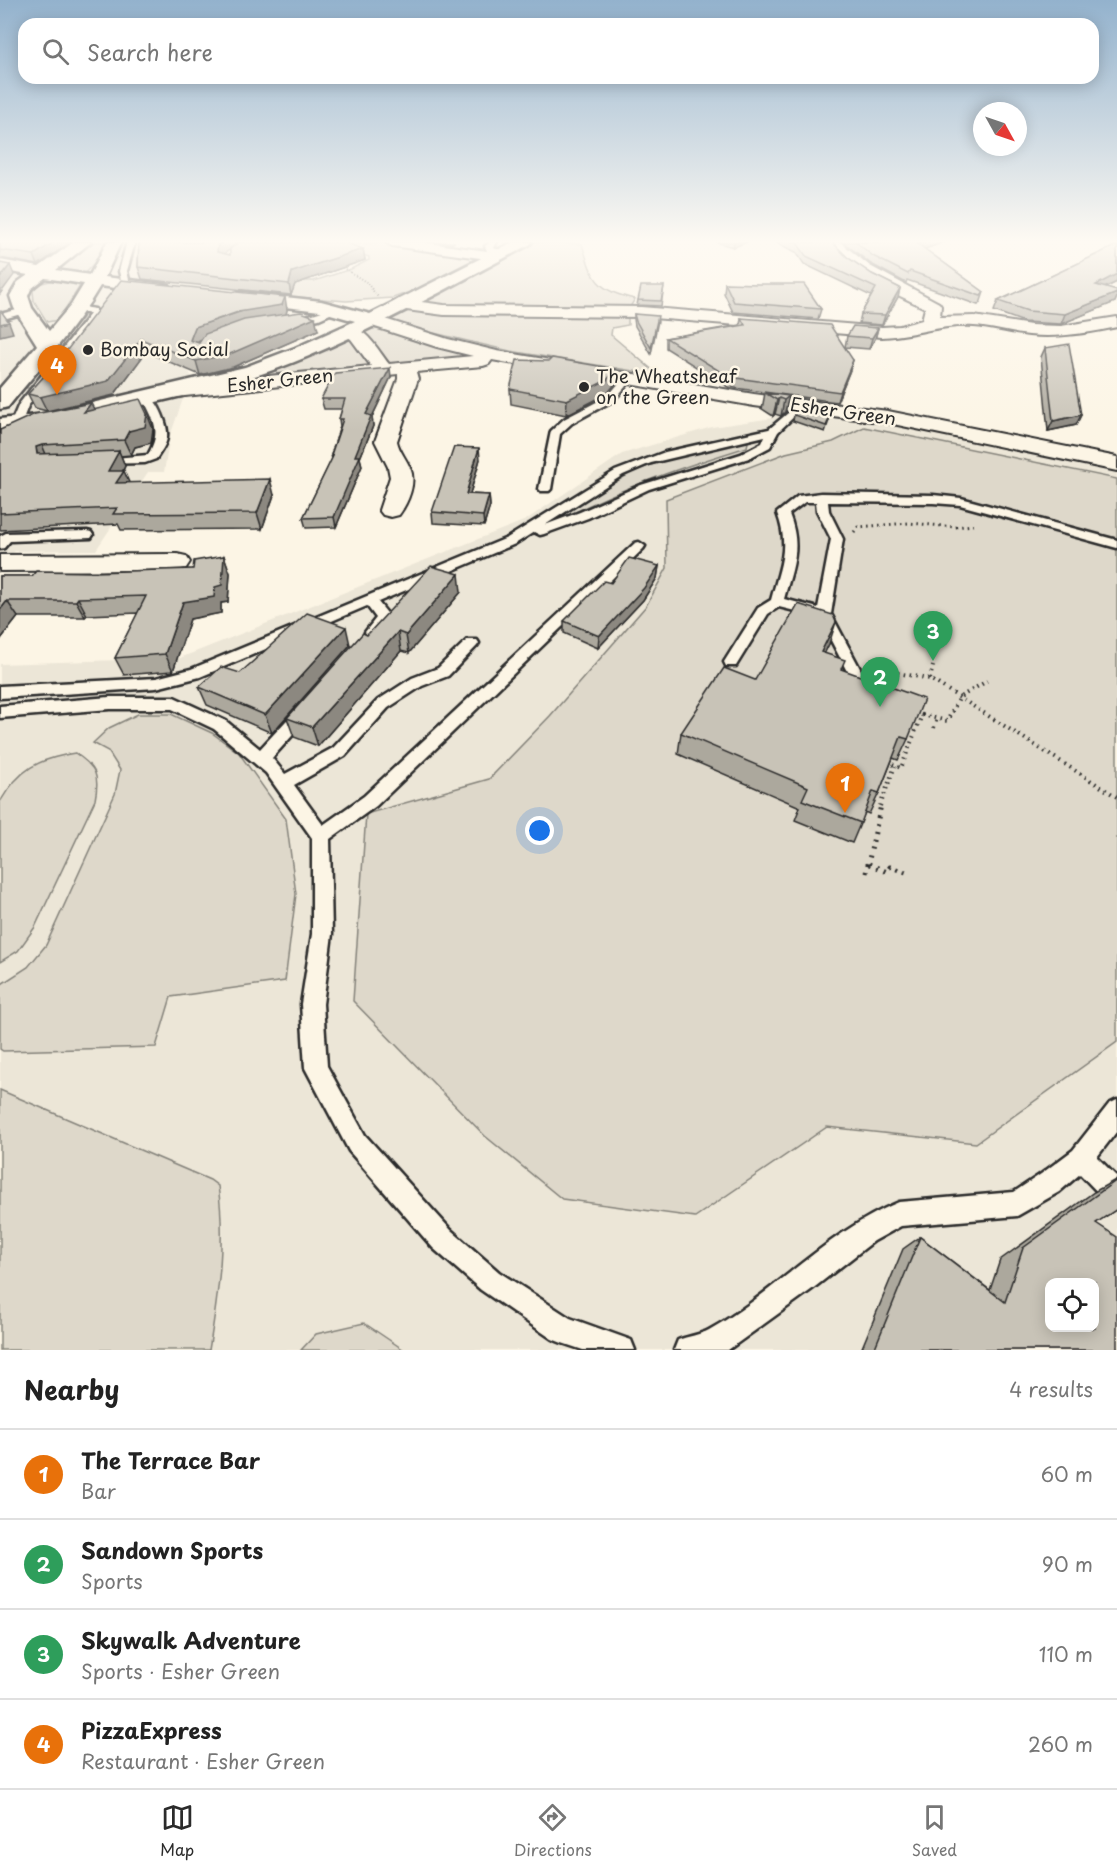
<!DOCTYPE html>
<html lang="en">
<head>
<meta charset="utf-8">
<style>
	:root { --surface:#fff; --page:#f6f6f6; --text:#222; --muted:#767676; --line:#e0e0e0; --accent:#2b2b2b }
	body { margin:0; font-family:"Playpen Sans",sans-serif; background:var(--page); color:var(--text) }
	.controls { position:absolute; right:18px; bottom:18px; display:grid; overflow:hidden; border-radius:12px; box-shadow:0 3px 15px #0003 }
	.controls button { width:54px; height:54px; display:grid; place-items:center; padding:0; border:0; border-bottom:2px solid var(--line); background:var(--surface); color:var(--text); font:30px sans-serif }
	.compass { position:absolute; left:973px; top:102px; width:54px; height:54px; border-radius:50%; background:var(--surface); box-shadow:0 3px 15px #0003; rotate:130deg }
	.you { position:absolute; left:540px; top:831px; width:21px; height:21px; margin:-15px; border:4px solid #fff; border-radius:50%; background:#1a73e8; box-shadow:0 0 0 9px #1a73e833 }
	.badge { display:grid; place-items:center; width:39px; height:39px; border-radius:50%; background:var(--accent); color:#fff; font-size:20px; font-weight:700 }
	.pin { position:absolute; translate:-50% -50px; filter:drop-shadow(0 2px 3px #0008) }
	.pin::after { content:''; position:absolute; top:32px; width:21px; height:18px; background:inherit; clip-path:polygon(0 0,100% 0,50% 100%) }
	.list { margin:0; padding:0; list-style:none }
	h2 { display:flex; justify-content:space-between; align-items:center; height:78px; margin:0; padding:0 24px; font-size:26px }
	h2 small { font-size:20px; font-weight:400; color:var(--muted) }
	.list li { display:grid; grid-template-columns:39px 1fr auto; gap:18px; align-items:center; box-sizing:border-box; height:90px; padding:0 24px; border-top:2px solid var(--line) }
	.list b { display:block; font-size:22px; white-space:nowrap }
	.list p { margin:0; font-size:20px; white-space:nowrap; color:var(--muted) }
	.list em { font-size:20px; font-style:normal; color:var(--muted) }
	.icon { flex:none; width:33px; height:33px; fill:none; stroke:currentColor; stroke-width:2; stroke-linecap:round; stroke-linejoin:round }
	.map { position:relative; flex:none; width:1117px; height:1350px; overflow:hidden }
	.search { position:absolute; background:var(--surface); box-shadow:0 3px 15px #0003; left:18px; right:18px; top:18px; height:66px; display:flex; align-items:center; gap:15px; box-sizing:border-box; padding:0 21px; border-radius:18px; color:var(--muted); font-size:22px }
	.sheet { height:438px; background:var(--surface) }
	nav { display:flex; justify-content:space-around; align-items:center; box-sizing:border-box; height:84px; border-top:2px solid var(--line); background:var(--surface); font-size:16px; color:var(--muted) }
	nav a { display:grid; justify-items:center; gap:3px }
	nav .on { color:var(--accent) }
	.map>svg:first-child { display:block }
</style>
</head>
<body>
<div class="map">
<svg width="1117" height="1350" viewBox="0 0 1117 1350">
	<rect width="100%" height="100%" fill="#fcf5e5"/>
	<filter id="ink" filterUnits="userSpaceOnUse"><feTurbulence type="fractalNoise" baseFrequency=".0167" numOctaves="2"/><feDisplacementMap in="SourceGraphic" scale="12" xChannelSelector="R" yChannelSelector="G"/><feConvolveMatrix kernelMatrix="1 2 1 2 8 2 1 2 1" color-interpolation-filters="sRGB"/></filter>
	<g filter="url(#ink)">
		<!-- built -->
		<g fill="#ece6d7" fill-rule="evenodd">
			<polygon points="0,242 203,242 236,282 179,356 194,380 184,396 170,436 164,472 148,472 96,550 15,551 0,567"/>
			<path d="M778,412L849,415L1117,473V1350H0V664L180,658L526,520L622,454L712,427L773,418ZM1050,1282H1094V1328H1050Z"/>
		</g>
		<!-- green -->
		<g fill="#ded8ca" stroke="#84827a" stroke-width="1.5">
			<polygon points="91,242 108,242 102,254 84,274 56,270"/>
			<path d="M535,242L582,244C593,280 597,291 635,299L628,310L443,308L420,304L422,299Z"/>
			<polygon points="387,243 478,257 415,290 393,298 346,301 239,292 276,274 296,281 314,281 351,269 369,260 369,257 352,251 350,244"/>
			<polygon points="54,280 80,286 58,320 47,322 34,301 33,291 38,284"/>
			<polygon points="400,311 628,315 628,325 612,328 611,335 656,373 646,373 510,351 396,324 389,317"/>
			<polygon points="86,313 90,314 32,388 26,388"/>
			<polygon points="369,328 382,330 475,356 390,365 359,333"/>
			<polygon points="350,336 373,366 208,386"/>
			<polygon points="864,427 1117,479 1117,1042 976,1143 827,1127 695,1217 562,1199 485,1136 353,1001 366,814 489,779 550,716 646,606 667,568 666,499 786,453 833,442"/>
			<path d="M743,441L748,442L747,447C683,467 628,485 567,516L561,514L634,471L666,460Z"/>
			<polygon points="138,714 171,714 212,733 239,753 286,819 296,894 285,981 171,997 156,1047 3,1051 0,1049 0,985 28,967 46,945 115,794 120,770 108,751 93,743 109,728"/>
			<path d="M75,753C96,767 100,775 95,800L35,927L18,951L0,962V802C19,769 38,759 75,753Z"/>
			<path d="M0,1090L210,1180L218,1186C226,1240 218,1297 209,1350H0Z"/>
			<polygon points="364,1323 404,1350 301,1350 316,1334"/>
		</g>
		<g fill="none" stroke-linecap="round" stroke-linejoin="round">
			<!-- service casing -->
			<g stroke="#2b2b2b" stroke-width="5">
				<g id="service">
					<polygon points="127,242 135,242 127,271 130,284 126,286 122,284 119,271"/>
					<polygon points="490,242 497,242 493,248 505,251 505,255 487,251 485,246"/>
					<polygon points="75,306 95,309 98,314 28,406 23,419 15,427 7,427 6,425 13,418 19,404 90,314 75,310"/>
					<polygon points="25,308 29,310 28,312 0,320 0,314"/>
					<polygon points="332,308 339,310 319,319 294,324 290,321"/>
					<polygon points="626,375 634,377 614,400 572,423 560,434 551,489 549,491 541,491 539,489 551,431 564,419 608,396"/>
					<path d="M148,395C158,400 169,426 167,438C166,445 160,453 156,459L145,463L99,464L97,462L103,459L148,455C162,430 154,422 143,398Z"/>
					<path d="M800,403L805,406L778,432L770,447L749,458L649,489L588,518L544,534L540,535L534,532L515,544L378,602L391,618L377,635H367L365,632L376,618L367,606L200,677L156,688L0,698V686L156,678L191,669L507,538L615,471L665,452L769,429ZM765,436L762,443L741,454L641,485L580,512L545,525L623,475L651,463Z"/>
					<path d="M821,493L933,495L961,498L1117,540V548L960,505L933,503L828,502L829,511L843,539L831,614L864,676L876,688L873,692H863L853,683L819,617L779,607L768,614L736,666H726L724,662L758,608L771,600C780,566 790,548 777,513L798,496ZM805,502H816L817,511L831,539L818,608L784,599C793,566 802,547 789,514Z"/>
					<polygon points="87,531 91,532 93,535 91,538 10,541 4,548 0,549 0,536 6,533"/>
					<polygon points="639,542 645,546 643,549 376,806 330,839 332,934 323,1004 327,1066 365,1135 451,1230 499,1272 570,1318 631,1340 635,1350 583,1350 562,1343 552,1339 481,1290 433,1248 349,1151 305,1068 301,1004 312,934 312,838 266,773 214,729 172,709 110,709 0,718 0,706 110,697 174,697 226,721 260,749 298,708 310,708 312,712 310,716 272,758 285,774 333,748 378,700 412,678 438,668 467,640 477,640 479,643 477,646 448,676 422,686 388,708 345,756 294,785 323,825 364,796 635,543"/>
					<path d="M1117,1100V1131L1097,1157L1117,1177V1206L1108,1203L1080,1174L1059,1192L1017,1216L901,1226L874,1241L811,1290L728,1350H674L678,1340C688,1336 700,1335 709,1330C775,1293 828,1231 899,1202L1014,1192L1041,1174L1073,1150L1109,1104Z"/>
				</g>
			</g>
			<!-- minor casing -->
			<g stroke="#2b2b2b" stroke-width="4">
				<g id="minor">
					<polygon points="385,242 421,242 495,252 502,256 495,260 392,246"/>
					<path d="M826,242H840L870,266L939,303L941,306L940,317L974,316L1031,325L1061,326L1117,317V327C1088,333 1059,338 1029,335C1011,333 992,327 974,326C942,324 913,336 882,337L641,317L444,315L399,309L391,304L399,299L444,305L641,307L882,327L900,326L922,320L925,308C890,291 849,274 826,242Z"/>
					<path d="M372,315L448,339L497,351L754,394L888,411L1117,457V471L888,423L754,406L492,360L489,364L483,366L416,372L418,379L397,441C399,451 406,458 410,468C417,482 408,503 399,515L391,517L383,515L379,510L390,477L388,467L375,441L398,379V374L175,397L168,395L165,391L168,387L175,385L371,366L351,339L338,331L341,327C364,322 377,349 389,364L473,356L437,347L366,324L364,320L366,316Z"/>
					<polygon points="177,554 186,556 190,562 186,568 177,570 0,571 0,555"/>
				</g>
			</g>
			<!-- primary casing -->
			<g stroke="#2b2b2b" stroke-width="5">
				<g id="primary">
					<path d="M74,242H91L56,270L90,275L107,242H121L105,277L163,284L169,285L172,289L169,293L163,294L100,286C74,330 40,367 8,407L0,409V388L37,345L14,308L10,296L18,282L28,275L0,270V260L39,267ZM45,278L84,284L71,305L49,331L32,308L28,296L31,289Z"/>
					<path d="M513,242H532L529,245C457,283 385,324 309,356C256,379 200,392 143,405C95,416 49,427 0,433V419L45,414L245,367L295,348L355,321L320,311L241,302L235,301L232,297L235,293L241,292L321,301L370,314Z"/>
				</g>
			</g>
			<!-- path-far3 -->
			<polyline stroke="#2b2b2b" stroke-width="2" stroke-dasharray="1 2" stroke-linecap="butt" points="345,269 366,282 378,297"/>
			<!-- path-far2 -->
			<polyline stroke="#2b2b2b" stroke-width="3" stroke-dasharray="1.5 4" stroke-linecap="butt" points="854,532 858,527 909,523 955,527 973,525"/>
			<!-- path-far1 -->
			<g stroke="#2b2b2b" stroke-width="4" stroke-dasharray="1.5 4.5" stroke-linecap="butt">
				<polyline points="880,674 892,672 930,679 1117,797"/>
				<polyline points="930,679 933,666"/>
				<polyline points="922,715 947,721 960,697 987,681"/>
				<polyline points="934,728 937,718"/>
				<polyline points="887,762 901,768 922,715 915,713"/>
				<polyline points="880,806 895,766"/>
			</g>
			<!-- path -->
			<g stroke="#2b2b2b" stroke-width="5" stroke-dasharray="2 6" stroke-linecap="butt">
				<polyline points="869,864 887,872 890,867 906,872"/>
				<polyline points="866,873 881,805"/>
			</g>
			<!-- service -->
			<use href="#service" fill="#fcf5e5" fill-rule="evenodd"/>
			<!-- minor -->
			<use href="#minor" fill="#fcf5e5" fill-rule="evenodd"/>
			<!-- primary -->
			<use href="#primary" fill="#fcf5e5" fill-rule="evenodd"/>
		</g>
		<!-- wall -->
		<g fill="#aca89d" stroke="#2b2b2b" stroke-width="1.5" fill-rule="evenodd">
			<polygon points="0,242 71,242 38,265 0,258"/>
			<path d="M139,242L363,249L365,260L295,284L291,295L142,279L138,267ZM230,249V255L224,254Z"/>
			<polygon points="438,242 455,242 451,244"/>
			<polygon points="716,242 747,242 733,247"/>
			<polygon points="775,242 832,242 847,257 872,274 900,288 898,297 882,325 859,323 861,314 871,296 804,264 796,252"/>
			<polygon points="843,242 944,242 925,249 984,292 981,301 978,305 907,280 906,283 871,264"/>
			<polygon points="1117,245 1117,282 1105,288 1117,291 1117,297 1115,302 1061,324 1024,322 994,311 998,301"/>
			<polygon points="725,283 821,309 818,319 733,312 724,293"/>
			<polygon points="664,286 661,306 637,305 638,300"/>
			<polygon points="287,310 286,314 318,330 233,367 200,375 146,352 114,395 47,411 35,408 28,394 64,354"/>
			<polygon points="634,314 658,321 651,354 635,326 634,319"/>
			<polygon points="741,318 853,360 850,370 837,402 728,387 666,348 666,338 740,325"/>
			<polygon points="878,328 875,339 869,349 845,347 847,336"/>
			<polygon points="1045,348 1081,415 1076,425 1048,431 1041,357"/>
			<polygon points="616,369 615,384 607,394 566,415 511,404 510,389"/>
			<polygon points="391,377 372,417 373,426 360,458 362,466 336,527 306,528 303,518 332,459 331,455 340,426 339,419 342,409 324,409 321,399"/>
			<polygon points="765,393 789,396 785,412 781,416 775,414 773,416 762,409"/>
			<polygon points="94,410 153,429 151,443 135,447 131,455 121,456 125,466 123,471 129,483 274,495 262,529 121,530 118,524 0,530 0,430"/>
			<polygon points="832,412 825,432 793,421 794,415"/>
			<polygon points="480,459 470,494 489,495 490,506 484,526 433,523 432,512"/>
			<polygon points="224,556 230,573 228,602 221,603 221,613 190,619 173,671 124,675 115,658 138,613 87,615 85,617 18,617 0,640 0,576 32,576 94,572 193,569"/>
			<polygon points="659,566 657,578 643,600 598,648 564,633 564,621 611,583"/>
			<polygon points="461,592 409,653 401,651 318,746 294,737 287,718 367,635"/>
			<polygon points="829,644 824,653 842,669 908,739 898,760 893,758 879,793 869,814 865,812 852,843 795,820 800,807 678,754 681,733"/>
			<polygon points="350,645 272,733 207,705 199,687 240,673"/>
			<polygon points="1117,1179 1117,1209 1096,1223 1117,1350 861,1350 903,1249 920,1237 990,1290 1000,1260 1094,1192"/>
		</g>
		<!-- shaded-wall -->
		<g fill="#8c8880" stroke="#2b2b2b" stroke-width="1.5">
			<polygon points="54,242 71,242 38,265 34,255"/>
			<polygon points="222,242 240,242 221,256 217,252 218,245"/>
			<polygon points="734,242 747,242 733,247"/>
			<polygon points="924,242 944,242 916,252 918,244"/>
			<polygon points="363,249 365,260 295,284 291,295 289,284 292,272"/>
			<polygon points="10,265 14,275 0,294 0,278"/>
			<polygon points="1117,274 1117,282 1091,294 1096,285"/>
			<polygon points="900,288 898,297 882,325 885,315"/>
			<polygon points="1117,293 1117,297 1115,302 1061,324 1065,314"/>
			<polygon points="285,297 287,310 285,318 241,325 199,340 194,353 190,340 195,327"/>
			<polygon points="315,317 318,330 233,367 200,375 196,361"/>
			<polygon points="9,322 13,333 0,336 0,324"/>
			<polygon points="878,328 875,339 869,349 872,338"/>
			<polygon points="141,339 146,352 114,395 47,411 40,397"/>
			<polygon points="853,360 850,370 837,402 840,392"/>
			<polygon points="390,368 391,377 372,417 373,426 360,458 362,466 336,527 334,517 355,456 366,414"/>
			<polygon points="616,369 615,384 607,394 566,415 567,400"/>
			<polygon points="789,396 785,412 781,416 784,400"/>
			<polygon points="779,398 775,414 773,416 777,400"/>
			<polygon points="91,403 98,418 84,412"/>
			<polygon points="147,414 153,429 151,443 135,447 131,455 124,440 129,431"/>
			<polygon points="1081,415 1076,425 1048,431 1053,421"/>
			<polygon points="42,445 49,461 37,454 36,447"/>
			<polygon points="479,448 480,459 467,504 466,494"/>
			<polygon points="119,451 125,466 119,478 124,471 131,487 117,484 108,471"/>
			<polygon points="270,479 274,495 262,529 257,513"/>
			<polygon points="489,495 490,506 484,526 483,516"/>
			<polygon points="224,556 230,573 228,602 221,603 221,613 190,619 173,671 165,654 183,602 215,587"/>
			<polygon points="659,566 657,578 643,600 598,648 599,636"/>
			<polygon points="459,574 461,592 409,653 406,635"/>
			<polygon points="78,598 87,615 85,617 76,601"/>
			<polygon points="7,601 18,617 0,640 0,610"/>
			<polygon points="836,622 829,644 815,673 821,652"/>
			<polygon points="346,627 350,645 272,733 265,715"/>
			<polygon points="398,632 401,651 318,746 312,727"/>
		</g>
		<!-- building -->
		<g fill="#c8c3b7" stroke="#2b2b2b" stroke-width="1.5" fill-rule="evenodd">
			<polygon points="0,242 54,242 34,255 0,250"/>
			<polygon points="139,242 222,242 218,245 217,252 230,255 230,249 239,242 344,242 363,249 292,272 289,284 138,267"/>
			<polygon points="794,242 832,242 847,257 872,274 900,288 885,315 861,314 876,288 806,256 798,244"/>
			<polygon points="856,242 924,242 918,244 984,292 981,296 910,271 908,274 873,256"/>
			<polygon points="1117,245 1117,274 1096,285 1117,291 1117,293 1065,314 1028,311 998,301"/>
			<polygon points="0,263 10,265 0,278"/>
			<polygon points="121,280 285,297 282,305 238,312 195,327 190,340 199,343 205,334 244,320 301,312 315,317 230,354 196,361 141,339 108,381 40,397 28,394 64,354"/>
			<polygon points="725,283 759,284 804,284 821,309 734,302"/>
			<polygon points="641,286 664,286 661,301 638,300"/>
			<polygon points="0,311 1,311 9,322 0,324"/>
			<polygon points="634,314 658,316 651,348 636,321"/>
			<polygon points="741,318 830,325 853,360 840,392 729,377 666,338 745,325"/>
			<polygon points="853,326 878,328 872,338 847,336"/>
			<polygon points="1069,344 1081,415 1053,421 1045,348"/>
			<polygon points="552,358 616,369 607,380 567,400 510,389 517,360 549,361"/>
			<polygon points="390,368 366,414 371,416 355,456 360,456 334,517 303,518 333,456 331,455 343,419 339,419 345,399 321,399 335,373"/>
			<polygon points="765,393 789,396 784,400 779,398 777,400"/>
			<polygon points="140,399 147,414 145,427 129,431 124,440 42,445 36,447 37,454 119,451 108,471 124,471 116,483 270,479 257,513 113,514 117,508 0,513 0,430 35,414 91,403 84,412"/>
			<polygon points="801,408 832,412 826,426 794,415"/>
			<polygon points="454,447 479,448 466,494 489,495 483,516 432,512"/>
			<polygon points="224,556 222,585 215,587 214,597 183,602 165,654 115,658 146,596 78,598 76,601 7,601 0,610 0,576 32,576 36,571 94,572 193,569 194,561"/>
			<polygon points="629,558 659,566 644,588 599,636 564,621 604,581 611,583"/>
			<polygon points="431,566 459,574 406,635 398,632 312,727 287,718 363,633 367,635"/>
			<polygon points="798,604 833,615 836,622 821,652 845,660 841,669 924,699 908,739 901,737 879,793 873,791 861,823 802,800 808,787 681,733 724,668 755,680"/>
			<polygon points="307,613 346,627 265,715 199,687 221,667 240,673"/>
			<path d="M1117,1180V1209L1096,1223L1117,1237V1350H874L920,1237L1005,1302L1023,1248ZM1050,1282H1095V1328H1050Z"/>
		</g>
	</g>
	<!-- sky -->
	<linearGradient id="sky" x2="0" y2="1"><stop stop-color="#93b2cd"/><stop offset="0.56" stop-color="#fefaf3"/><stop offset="1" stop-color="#fefaf3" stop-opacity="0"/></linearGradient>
	<rect width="1117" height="431" fill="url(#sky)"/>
	<!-- markers -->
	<g fill="#2b2b2b" stroke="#fcf5e5" stroke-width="2">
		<circle cx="88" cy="350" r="6"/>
		<circle cx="584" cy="387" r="6"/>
	</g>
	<g text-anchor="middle" stroke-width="5" stroke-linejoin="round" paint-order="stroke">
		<!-- far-poi labels -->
		<g font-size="18" fill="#2b2b2b" stroke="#fcf5e5" text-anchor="start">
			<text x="100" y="356">Bombay Social</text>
			<text x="596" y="383">The Wheatsheaf<tspan x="596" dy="21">on the Green</tspan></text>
		</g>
		<!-- far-street labels -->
		<g font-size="18" fill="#2b2b2b" stroke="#fcf5e5">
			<text transform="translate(280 381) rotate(-6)" y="6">Esher Green</text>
			<text transform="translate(843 412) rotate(8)" y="6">Esher Green</text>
		</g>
	</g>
</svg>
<div class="controls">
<button><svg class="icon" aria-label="locate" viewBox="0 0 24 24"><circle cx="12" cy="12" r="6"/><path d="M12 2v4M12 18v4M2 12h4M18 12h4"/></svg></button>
</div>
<svg class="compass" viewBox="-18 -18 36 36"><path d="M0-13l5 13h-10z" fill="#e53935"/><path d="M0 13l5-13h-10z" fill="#767676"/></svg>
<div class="you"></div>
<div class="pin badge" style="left:845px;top:813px;background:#e8710a">1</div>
<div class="pin badge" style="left:880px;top:707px;background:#2e9e5b">2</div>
<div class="pin badge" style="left:933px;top:661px;background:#2e9e5b">3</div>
<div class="pin badge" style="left:57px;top:395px;background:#e8710a">4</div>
<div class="search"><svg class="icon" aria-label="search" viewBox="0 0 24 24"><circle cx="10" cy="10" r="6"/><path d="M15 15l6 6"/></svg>Search here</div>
</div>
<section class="sheet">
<h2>Nearby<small>4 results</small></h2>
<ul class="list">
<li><span class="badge" style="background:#e8710a">1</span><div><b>The Terrace Bar</b><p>Bar</p></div><em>60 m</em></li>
<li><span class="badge" style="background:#2e9e5b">2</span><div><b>Sandown Sports</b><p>Sports</p></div><em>90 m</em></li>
<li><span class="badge" style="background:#2e9e5b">3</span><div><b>Skywalk Adventure</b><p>Sports · Esher Green</p></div><em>110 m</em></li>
<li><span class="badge" style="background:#e8710a">4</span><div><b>PizzaExpress</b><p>Restaurant · Esher Green</p></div><em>260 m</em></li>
</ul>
</section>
<nav>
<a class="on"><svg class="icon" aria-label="map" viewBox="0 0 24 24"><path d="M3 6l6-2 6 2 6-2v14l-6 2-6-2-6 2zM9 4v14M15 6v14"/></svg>Map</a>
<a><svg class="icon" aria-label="directions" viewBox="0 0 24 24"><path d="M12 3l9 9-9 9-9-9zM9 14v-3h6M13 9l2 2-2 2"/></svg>Directions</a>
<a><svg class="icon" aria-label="saved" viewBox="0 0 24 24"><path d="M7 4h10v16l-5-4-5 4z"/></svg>Saved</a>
</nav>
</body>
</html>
